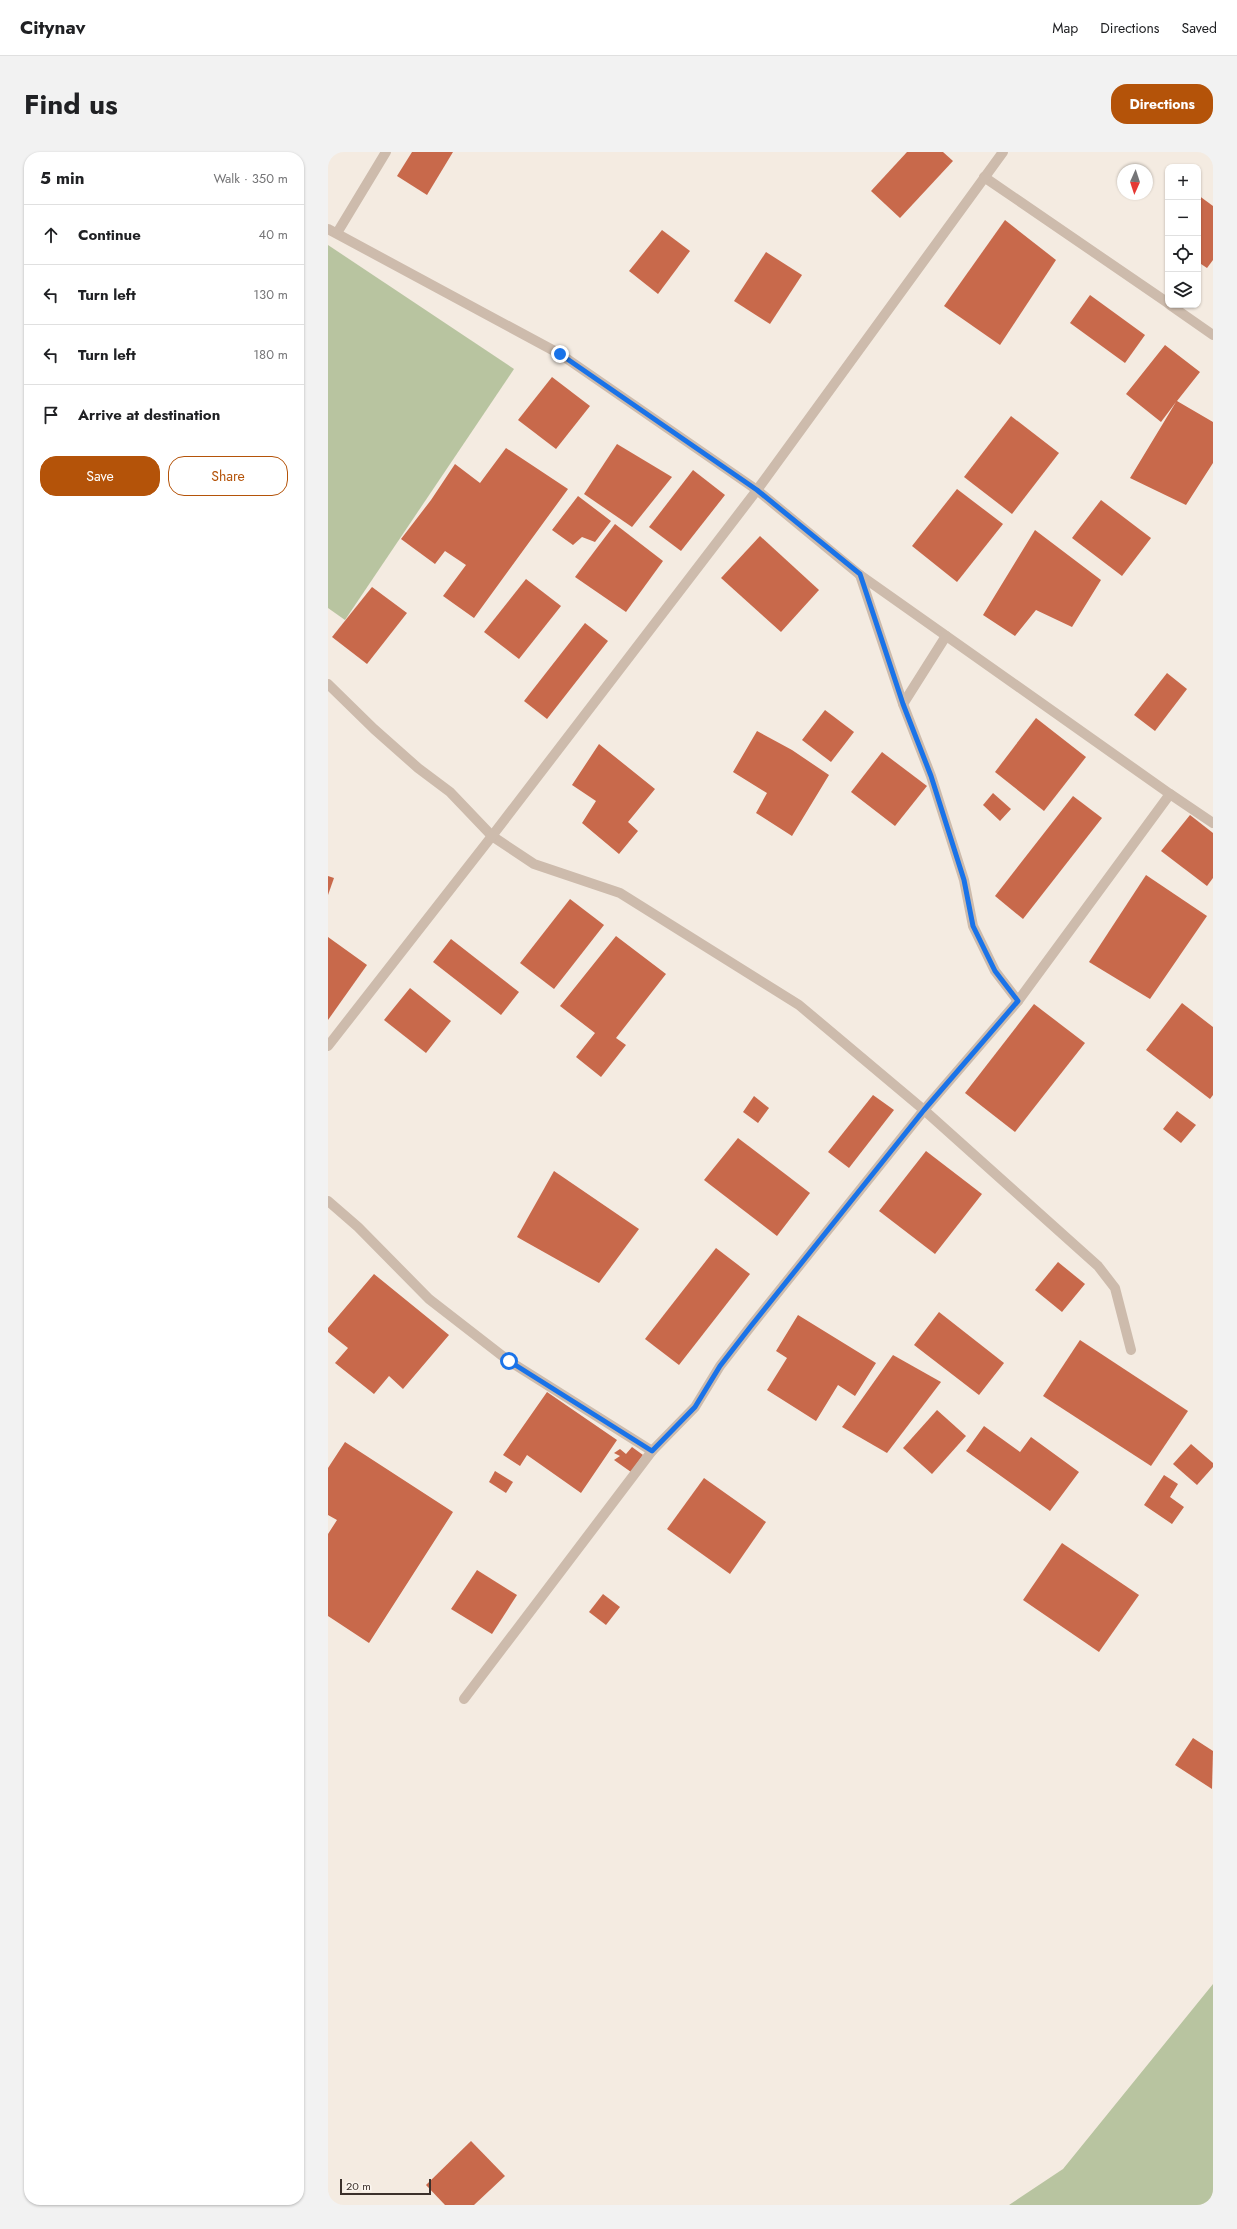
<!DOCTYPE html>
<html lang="en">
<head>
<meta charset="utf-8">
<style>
	:root { --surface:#fff; --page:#f2f2f2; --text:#202124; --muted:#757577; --line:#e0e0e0; --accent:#b45309 }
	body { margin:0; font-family:Jost,sans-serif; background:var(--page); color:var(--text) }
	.controls { position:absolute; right:12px; top:12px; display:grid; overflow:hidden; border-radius:8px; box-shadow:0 1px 3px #0004 }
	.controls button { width:36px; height:36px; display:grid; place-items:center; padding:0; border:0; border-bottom:1px solid var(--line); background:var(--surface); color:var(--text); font:20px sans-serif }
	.compass { position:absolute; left:789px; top:12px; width:36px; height:36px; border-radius:50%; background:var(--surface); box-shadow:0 1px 3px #0004; rotate:183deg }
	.scale { position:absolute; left:12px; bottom:10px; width:91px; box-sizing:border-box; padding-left:4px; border:2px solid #3b302b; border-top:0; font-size:11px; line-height:14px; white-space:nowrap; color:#3b302b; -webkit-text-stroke:3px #fbf5ee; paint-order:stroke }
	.stop { position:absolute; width:12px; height:12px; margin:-9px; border:3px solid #1a73e8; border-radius:50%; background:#fff }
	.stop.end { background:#1a73e8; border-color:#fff; box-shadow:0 1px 4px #0008 }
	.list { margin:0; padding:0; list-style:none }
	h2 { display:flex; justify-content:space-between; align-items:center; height:52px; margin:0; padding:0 16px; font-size:17px }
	h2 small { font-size:13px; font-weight:400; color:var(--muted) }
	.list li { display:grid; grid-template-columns:26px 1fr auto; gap:12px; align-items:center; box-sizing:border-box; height:60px; padding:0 16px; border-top:1px solid var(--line) }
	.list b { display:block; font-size:15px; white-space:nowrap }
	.list em { font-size:13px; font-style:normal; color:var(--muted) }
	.actions { display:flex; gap:8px; padding:12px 16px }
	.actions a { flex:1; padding:9px 0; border:1px solid var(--accent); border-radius:16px; text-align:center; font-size:14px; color:var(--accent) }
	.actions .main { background:var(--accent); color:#fff }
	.icon { flex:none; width:22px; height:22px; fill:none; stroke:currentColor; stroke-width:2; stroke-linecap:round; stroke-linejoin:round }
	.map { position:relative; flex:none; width:885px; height:2053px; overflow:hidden; border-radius:16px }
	header { display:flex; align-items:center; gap:24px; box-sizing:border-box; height:56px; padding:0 20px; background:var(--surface); border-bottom:1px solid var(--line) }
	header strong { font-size:19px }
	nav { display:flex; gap:22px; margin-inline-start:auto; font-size:14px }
	.intro { display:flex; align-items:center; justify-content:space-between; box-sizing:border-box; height:96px; padding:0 24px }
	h1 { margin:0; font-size:28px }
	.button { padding:10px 18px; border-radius:16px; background:var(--accent); color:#fff; font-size:14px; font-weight:700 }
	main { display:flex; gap:24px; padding:0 24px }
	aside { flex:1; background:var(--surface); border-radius:16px; box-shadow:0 1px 3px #0004 }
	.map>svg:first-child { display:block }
</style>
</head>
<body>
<header>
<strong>Citynav</strong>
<nav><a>Map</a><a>Directions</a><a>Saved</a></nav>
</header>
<div class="intro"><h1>Find us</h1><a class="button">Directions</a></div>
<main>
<aside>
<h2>5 min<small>Walk · 350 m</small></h2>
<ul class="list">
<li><svg class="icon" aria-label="ahead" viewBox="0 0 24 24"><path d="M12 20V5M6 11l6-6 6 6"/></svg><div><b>Continue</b></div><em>40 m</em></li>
<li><svg class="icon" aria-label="left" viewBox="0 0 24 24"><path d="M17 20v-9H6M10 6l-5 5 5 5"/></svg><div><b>Turn left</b></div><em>130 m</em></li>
<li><svg class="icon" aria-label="left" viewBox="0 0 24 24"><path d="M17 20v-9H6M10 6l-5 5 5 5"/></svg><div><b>Turn left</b></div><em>180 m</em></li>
<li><svg class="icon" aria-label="arrive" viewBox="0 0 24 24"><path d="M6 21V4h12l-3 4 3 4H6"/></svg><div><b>Arrive at destination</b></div></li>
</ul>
<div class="actions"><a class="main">Save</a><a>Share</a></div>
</aside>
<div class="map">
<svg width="885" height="2053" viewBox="0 0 885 2053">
	<rect width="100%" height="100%" fill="#f4ebe1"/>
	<!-- green -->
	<g fill="#b8c4a0">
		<polygon points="0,93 186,217 17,468 0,456"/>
		<polygon points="885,1832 885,2053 681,2053 735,2017"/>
	</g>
	<!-- building -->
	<g fill="#c8694b">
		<polygon points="84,0 125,0 99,43 69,24"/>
		<polygon points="579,0 615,0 625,9 572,66 543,39"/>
		<polygon points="870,43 885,54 885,108 879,116 870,110"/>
		<polygon points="677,68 728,108 672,193 616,154"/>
		<polygon points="334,78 362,99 330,142 301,119"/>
		<polygon points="438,100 474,123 442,172 406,149"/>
		<polygon points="762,143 817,183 797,211 742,171"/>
		<polygon points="837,193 872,220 849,249 885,270 885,311 858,353 802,326 848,250 833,270 798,242"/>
		<polygon points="224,225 262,254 228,297 190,268"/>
		<polygon points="683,264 731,301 684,362 636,325"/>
		<polygon points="289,292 344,325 304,375 256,342"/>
		<polygon points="178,296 240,337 146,466 115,444 138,413 117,399 107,412 73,387 103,348 127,312 152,331"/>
		<polygon points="365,318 397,343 353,399 321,375"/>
		<polygon points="629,337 675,372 629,430 584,394"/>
		<polygon points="250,344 283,369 267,390 254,385 245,393 224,378"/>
		<polygon points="773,348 823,386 794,424 744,386"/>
		<polygon points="287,372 335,409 298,460 247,425"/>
		<polygon points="707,378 773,428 744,475 708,458 687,484 655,463"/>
		<polygon points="432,384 491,438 453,480 393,426"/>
		<polygon points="198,427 233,454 191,507 156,480"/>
		<polygon points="44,435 79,461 39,512 4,485"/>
		<polygon points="257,471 280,489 219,567 196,549"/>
		<polygon points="839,521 859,537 827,579 806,563"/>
		<polygon points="497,558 526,580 503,610 474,588"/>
		<polygon points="708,566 758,605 716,659 667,620"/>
		<polygon points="429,579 464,598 501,623 464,684 428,661 439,641 405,620"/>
		<polygon points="271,592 327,637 300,670 310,679 291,702 254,671 268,649 244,633"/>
		<polygon points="554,600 599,634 567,674 523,640"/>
		<polygon points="665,641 683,657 672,669 655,653"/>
		<polygon points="745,644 774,666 695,767 667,744"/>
		<polygon points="862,663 885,681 885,726 879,734 833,699"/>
		<polygon points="818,723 879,764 822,847 761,810"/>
		<polygon points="0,724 6,726 0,743"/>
		<polygon points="242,747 276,773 226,837 192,811"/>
		<polygon points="288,784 338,822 288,886 298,893 273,925 248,905 267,881 232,854"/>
		<polygon points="0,785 39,813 0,868"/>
		<polygon points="123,787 191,840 173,863 105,810"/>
		<polygon points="82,836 123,869 98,901 56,868"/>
		<polygon points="854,851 885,875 885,943 882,947 818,898"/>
		<polygon points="706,852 757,891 687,980 637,941"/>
		<polygon points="545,943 566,958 521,1016 500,1000"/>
		<polygon points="426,944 441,956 430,971 415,960"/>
		<polygon points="849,959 868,973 853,991 835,977"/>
		<polygon points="410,986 482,1041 449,1084 376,1028"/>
		<polygon points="598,999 654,1042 607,1102 551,1059"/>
		<polygon points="226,1019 311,1077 271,1131 189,1085"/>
		<polygon points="388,1096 422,1122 351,1213 317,1187"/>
		<polygon points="730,1110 757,1132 734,1160 707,1138"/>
		<polygon points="46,1122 121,1183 75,1237 61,1224 46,1242 7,1211 20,1196 0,1180 0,1176"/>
		<polygon points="611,1160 676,1211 651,1243 586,1193"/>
		<polygon points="470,1163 548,1211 527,1244 510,1233 488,1269 439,1238 459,1206 448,1199"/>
		<polygon points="752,1188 860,1259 823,1314 715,1244"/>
		<polygon points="565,1203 613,1230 559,1301 514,1275"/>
		<polygon points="219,1240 289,1288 253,1341 199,1303 192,1314 175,1303"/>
		<polygon points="609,1258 638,1284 604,1322 575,1296"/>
		<polygon points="656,1274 692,1300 703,1285 751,1320 722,1359 638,1299"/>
		<polygon points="17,1290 125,1360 41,1491 0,1464 0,1382 9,1368 0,1363 0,1316"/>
		<polygon points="863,1292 885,1311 885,1315 869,1333 845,1312"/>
		<polygon points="304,1295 315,1303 303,1320 286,1308 292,1304 286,1301 292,1297 298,1302"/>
		<polygon points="167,1319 185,1330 178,1341 161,1330"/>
		<polygon points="836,1323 850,1332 842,1345 856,1355 844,1372 816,1353"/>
		<polygon points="376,1326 438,1370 402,1422 339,1377"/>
		<polygon points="734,1391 811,1443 771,1500 695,1448"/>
		<polygon points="149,1418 189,1443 164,1482 123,1457"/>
		<polygon points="275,1442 292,1455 278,1473 261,1460"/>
		<polygon points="865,1586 885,1599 884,1637 847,1613"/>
		<polygon points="143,1989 177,2024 146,2053 117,2053 98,2033"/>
	</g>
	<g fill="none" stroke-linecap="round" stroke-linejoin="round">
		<!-- minor -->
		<g stroke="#cdbbac" stroke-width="10">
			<polyline points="656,25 840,151"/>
			<polyline points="0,77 232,202 429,338 532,423 842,642 690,849 596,958 423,1174 392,1214 367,1255 324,1299 136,1547"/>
			<polyline points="9,81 58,0"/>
			<polyline points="842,153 885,183"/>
			<polyline points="532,423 575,552 603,624 636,728 645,774 667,819 690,849"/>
			<polyline points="0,532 46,577 90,616 122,640 164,684 206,712 292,741 471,853 596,958 770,1114 787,1136 803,1198"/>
			<polyline points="575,552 618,484"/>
			<polyline points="842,642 885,671"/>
			<polyline points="0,894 164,684 429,338 675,0"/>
			<polyline points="0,1049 30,1075 101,1147 181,1209 324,1299"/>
		</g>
	</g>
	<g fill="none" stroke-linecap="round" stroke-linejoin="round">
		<!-- route -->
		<polyline stroke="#1a73e8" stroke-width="5" points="181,1209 324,1299 367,1255 392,1214 423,1174 596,958 690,849 667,819 645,774 636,728 603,624 575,552 532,422 429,338 232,202"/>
	</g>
</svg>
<div class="controls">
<button>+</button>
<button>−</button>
<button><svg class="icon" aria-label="locate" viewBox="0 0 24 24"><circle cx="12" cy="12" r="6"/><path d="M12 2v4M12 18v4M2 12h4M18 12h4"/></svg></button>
<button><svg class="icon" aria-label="layers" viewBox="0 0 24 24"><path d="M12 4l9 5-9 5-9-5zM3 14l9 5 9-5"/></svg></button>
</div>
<svg class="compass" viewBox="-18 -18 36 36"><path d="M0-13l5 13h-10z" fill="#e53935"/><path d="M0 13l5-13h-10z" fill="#757577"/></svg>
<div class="scale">20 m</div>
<div class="stop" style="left:181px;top:1209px"></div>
<div class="stop end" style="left:232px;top:202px"></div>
</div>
</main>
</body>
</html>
